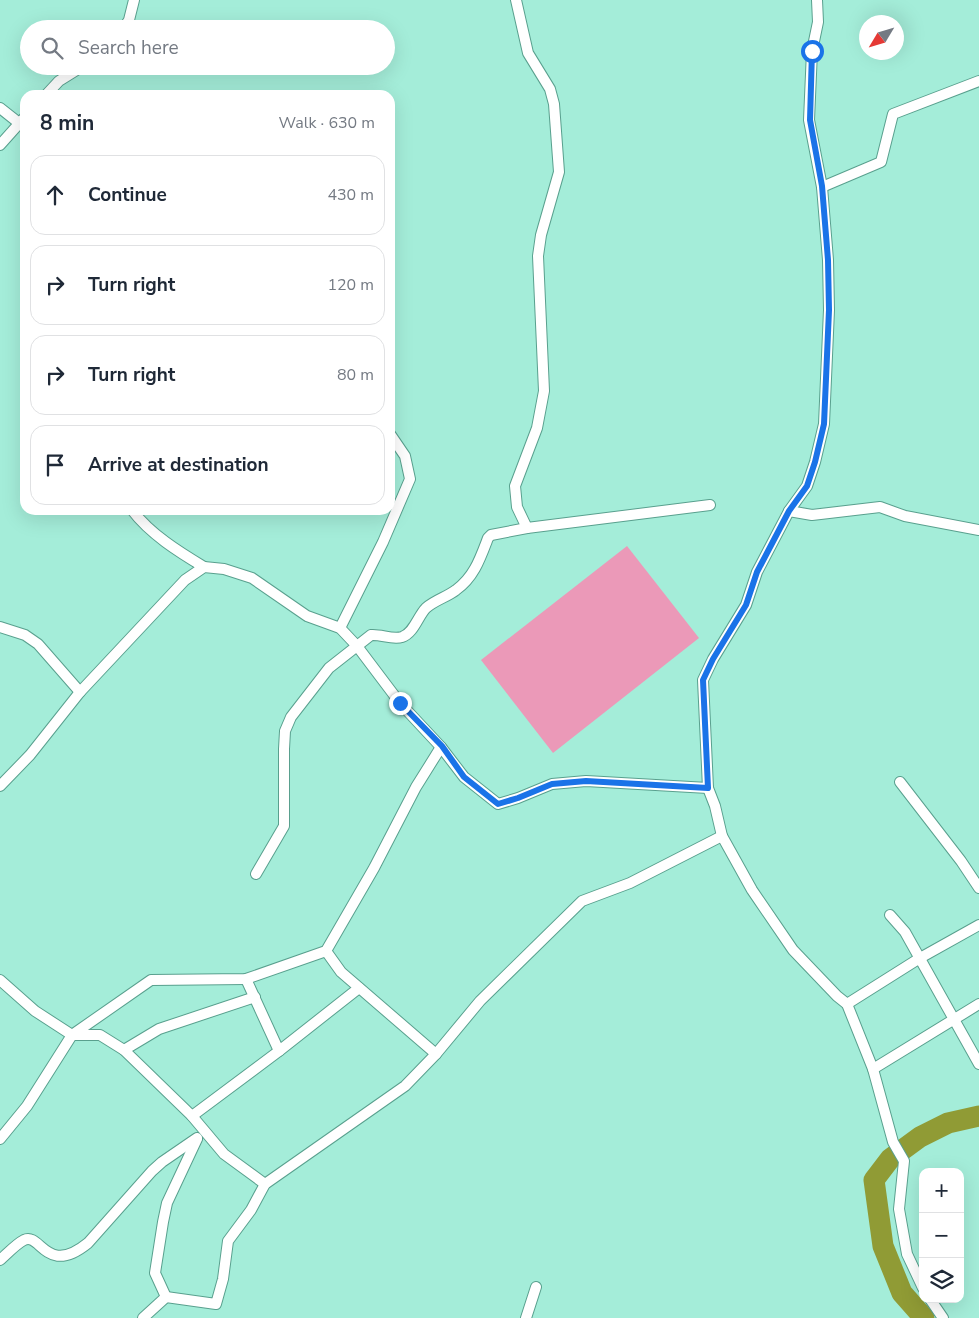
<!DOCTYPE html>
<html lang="en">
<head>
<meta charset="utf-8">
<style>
	:root { --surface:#fff; --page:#f6f6f7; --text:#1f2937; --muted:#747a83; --line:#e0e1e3 }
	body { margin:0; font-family:"Nunito Sans",sans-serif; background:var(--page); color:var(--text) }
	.controls { position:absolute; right:15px; bottom:15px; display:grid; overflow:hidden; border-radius:10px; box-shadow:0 5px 20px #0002 }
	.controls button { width:45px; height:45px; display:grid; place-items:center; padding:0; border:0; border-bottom:1px solid var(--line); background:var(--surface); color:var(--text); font:25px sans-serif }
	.compass { position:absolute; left:859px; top:15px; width:45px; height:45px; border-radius:50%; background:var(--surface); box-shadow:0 5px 20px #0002; rotate:232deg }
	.stop { position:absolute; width:15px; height:15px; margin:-11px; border:4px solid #1a73e8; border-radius:50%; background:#fff }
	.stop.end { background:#1a73e8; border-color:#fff; box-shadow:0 1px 5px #0008 }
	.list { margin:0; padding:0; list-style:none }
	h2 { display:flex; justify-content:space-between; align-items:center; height:65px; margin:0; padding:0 20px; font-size:21px }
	h2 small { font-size:16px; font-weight:400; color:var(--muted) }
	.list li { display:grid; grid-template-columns:32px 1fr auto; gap:15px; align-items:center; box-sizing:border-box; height:80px; margin:0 10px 10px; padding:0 10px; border:1px solid var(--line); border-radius:15px }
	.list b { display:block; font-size:19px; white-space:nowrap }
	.list em { font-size:16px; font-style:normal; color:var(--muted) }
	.icon { flex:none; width:28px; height:28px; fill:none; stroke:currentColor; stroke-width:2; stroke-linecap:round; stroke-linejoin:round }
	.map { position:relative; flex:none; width:979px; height:1318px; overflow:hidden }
	.search { position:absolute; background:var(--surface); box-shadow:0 5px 20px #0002; left:20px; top:20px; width:375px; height:55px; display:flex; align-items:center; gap:12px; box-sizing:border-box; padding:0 18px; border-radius:28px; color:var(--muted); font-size:19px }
	.panel { position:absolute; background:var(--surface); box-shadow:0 5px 20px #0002; left:20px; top:90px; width:375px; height:425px; border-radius:15px }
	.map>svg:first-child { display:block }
</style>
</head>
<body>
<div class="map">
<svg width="979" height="1318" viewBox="0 0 979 1318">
	<rect width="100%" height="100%" fill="#a4edd9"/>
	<!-- green -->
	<polygon fill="#eb99b8" points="627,546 699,638 553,753 481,660"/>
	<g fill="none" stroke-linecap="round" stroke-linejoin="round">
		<!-- river -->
		<polyline stroke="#909b35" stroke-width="21" points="924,1318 902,1293 883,1246 874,1180 890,1159 920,1137 948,1123 979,1116"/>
		<!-- street casing -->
		<g stroke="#59a08e" stroke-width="12">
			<g id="street">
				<polyline points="516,0 528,53 550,89 554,104 559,172 541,235 538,256 544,391 537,428 515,486 517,507 527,528"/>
				<polyline points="817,0 818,22 812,51 809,120 822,187 828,260 829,310 824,424 815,462 807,486 789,511 757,572 746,605 713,659 703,680 708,788 715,806 722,836 752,890 793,950 837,996 847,1004 873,1069 893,1142 904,1161 899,1209 907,1254 923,1288"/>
				<polyline points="123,29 129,20 134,0"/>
				<polyline points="46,95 59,81 83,66"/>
				<polyline points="0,108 19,123"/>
				<polyline points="0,145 25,117"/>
				<polyline points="822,187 881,162 893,114 979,81"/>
				<path d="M132,510C150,534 179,552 204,567"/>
				<polyline points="789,511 812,515 880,507 905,516 979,530"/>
				<polyline points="0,627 25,635 38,644 80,692"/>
				<polyline points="340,628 383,542 410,479 405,456 390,434"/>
				<polyline points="900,782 961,861 979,888"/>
				<polyline points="0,786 30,755 80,692 185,580 204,567 224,569 252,578 307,616 340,628 357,646 400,703 441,747 464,777 498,804 518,798 552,784 586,781 708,788"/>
				<path d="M256,874L284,826V749L285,731L291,717L329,668L371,635C381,634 392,640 402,637C414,633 418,616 426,608C435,600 447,597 456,590C474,577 480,559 488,538L491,535L527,528L710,505"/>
				<polyline points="890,915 905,932 979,1064"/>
				<polyline points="326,951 341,972 436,1054"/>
				<polyline points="246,979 279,1051"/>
				<polyline points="0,980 35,1011 72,1035 100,1035 124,1050 192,1116 224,1154 265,1184"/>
				<polyline points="847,1004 920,958 979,925"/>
				<polyline points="124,1050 159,1029 255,997"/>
				<polyline points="873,1069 979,1004"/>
				<polyline points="192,1116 279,1051 359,988"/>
				<polyline points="0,1139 27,1106 72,1035 151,980 246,979 326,951 374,868 416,787 441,747"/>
				<path d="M0,1260C7,1254 16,1244 24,1240C41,1232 46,1277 88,1243L152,1171L162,1162L197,1138"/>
				<polyline points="166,1297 216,1304 223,1279 228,1241 251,1210 265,1184 405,1086 436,1054 480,1001 582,901 630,883 722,836"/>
				<polyline points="930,1299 943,1318"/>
				<polyline points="143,1318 166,1297 155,1273 163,1222 167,1203 197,1139"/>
				<polyline points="526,1318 536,1287"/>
			</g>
		</g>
		<!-- street -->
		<use href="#street" stroke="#fff" stroke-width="10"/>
	</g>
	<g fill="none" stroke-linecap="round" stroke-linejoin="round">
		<!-- route -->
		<polyline stroke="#1a73e8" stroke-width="6" points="400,703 442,746 464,777 498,804 518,798 552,784 586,781 708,788 703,680 713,659 746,605 757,572 789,511 807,486 815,462 824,424 829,310 828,260 822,186 810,120 812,51"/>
	</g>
</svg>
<div class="controls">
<button>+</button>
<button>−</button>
<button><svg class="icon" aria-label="layers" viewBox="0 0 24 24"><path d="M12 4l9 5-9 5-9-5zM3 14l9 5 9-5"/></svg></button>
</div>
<svg class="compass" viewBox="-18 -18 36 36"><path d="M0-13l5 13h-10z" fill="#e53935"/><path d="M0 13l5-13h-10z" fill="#747a83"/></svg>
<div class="stop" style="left:812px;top:51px"></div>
<div class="stop end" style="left:400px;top:703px"></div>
<div class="search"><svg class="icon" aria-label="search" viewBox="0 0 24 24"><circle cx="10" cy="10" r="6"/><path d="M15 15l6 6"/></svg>Search here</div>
<section class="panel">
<h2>8 min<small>Walk · 630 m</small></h2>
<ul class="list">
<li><svg class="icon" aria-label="ahead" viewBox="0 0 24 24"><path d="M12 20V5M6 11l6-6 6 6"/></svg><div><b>Continue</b></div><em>430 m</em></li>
<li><svg class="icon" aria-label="right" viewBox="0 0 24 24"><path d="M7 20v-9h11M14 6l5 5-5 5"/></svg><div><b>Turn right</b></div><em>120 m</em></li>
<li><svg class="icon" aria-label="right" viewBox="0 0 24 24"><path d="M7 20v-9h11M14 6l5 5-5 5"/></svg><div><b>Turn right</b></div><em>80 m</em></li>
<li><svg class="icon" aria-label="arrive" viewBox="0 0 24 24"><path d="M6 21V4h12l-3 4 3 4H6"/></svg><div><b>Arrive at destination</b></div></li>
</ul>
</section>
</div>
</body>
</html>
